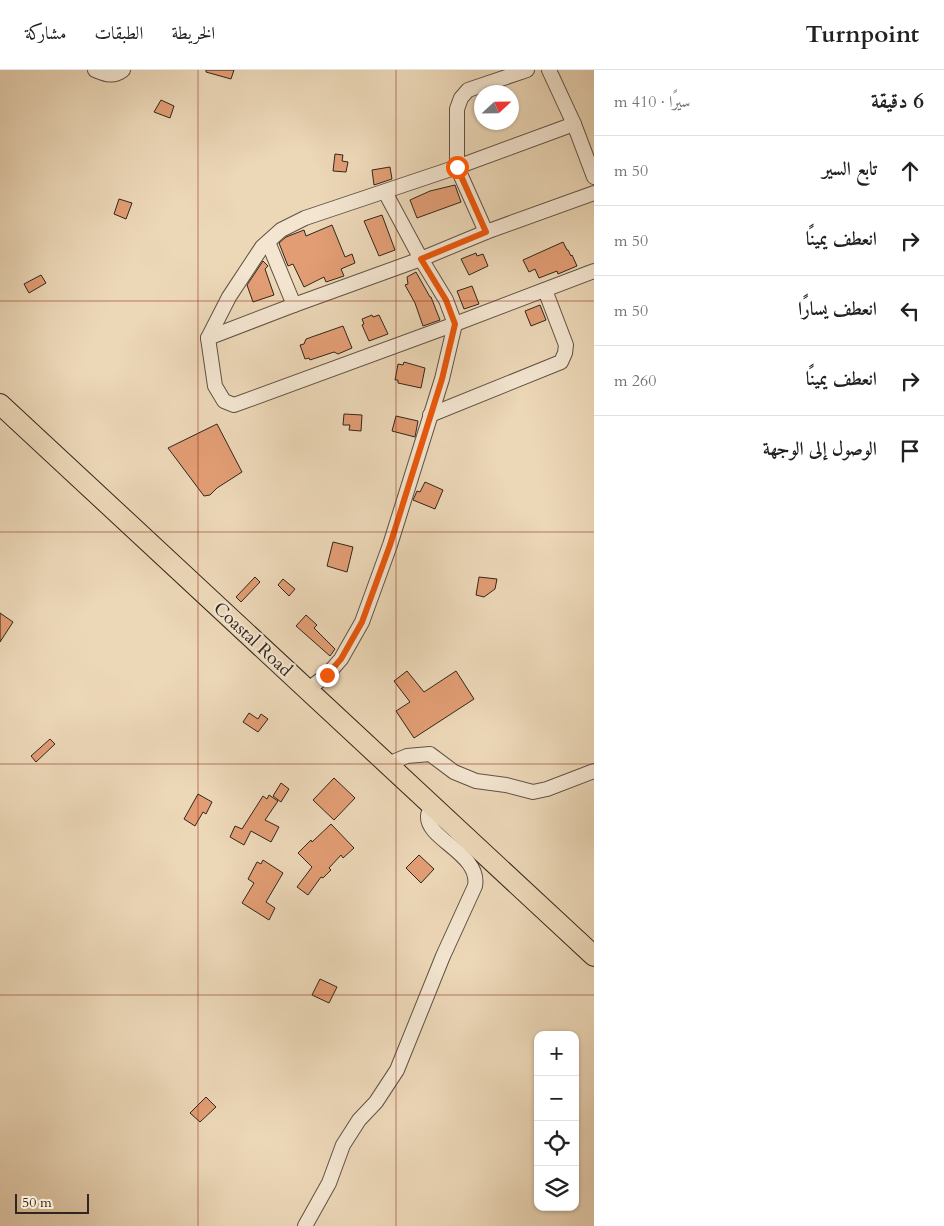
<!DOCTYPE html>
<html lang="ar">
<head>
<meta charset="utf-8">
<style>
	:root { --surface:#fff; --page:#f6f6f6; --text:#222; --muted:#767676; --line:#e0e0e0 }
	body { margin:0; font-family:Cardo,Amiri,serif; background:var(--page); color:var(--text); direction:rtl }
	.controls { position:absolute; right:15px; bottom:15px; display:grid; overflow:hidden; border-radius:10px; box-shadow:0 1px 4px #0004 }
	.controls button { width:45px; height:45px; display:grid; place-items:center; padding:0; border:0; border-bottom:1px solid var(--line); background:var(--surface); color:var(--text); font:25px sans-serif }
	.compass { position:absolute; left:474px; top:15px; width:45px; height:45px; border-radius:50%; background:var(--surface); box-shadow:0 1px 4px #0004; rotate:68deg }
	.scale { position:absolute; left:15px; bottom:12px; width:74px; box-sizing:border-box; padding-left:5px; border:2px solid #31261d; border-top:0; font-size:14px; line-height:18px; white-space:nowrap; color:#31261d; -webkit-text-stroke:4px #f3e5d0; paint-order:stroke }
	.stop { position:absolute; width:15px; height:15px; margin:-11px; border:4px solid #ea580c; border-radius:50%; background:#fff }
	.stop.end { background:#ea580c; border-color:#fff; box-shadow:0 1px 5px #0008 }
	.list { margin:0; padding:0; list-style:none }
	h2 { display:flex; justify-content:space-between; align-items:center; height:65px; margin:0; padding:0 20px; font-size:21px }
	h2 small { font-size:16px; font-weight:400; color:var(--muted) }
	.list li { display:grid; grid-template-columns:32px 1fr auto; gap:15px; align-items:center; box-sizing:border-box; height:70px; padding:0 20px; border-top:1px solid var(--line) }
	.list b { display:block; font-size:19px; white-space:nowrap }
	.list em { font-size:16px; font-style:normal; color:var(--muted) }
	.icon { flex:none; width:28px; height:28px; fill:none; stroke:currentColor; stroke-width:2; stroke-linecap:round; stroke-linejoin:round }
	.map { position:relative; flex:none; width:594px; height:1156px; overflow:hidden; direction:ltr }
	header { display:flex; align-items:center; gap:30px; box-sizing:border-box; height:70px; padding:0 25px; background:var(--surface); border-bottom:1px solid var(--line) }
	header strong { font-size:24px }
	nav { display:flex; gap:28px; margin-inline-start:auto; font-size:18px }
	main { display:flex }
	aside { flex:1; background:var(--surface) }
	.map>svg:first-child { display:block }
</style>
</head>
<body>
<header>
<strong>Turnpoint</strong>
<nav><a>الخريطة</a><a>الطبقات</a><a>مشاركة</a></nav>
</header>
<main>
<aside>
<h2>6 دقيقة<small>سيرًا · 410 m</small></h2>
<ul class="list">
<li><svg class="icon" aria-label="ahead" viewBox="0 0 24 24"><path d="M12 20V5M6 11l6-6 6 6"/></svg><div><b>تابع السير</b></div><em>50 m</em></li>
<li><svg class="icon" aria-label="right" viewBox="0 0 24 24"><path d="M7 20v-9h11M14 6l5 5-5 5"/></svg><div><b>انعطف يمينًا</b></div><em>50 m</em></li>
<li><svg class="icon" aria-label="left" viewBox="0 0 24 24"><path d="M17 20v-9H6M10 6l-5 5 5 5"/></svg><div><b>انعطف يسارًا</b></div><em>50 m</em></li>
<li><svg class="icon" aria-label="right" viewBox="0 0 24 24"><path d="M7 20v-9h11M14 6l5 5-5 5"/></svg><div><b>انعطف يمينًا</b></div><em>260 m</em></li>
<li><svg class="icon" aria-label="arrive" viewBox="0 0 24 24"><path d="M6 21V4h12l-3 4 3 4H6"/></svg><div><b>الوصول إلى الوجهة</b></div></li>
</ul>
</aside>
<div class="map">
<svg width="594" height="1156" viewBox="0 0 594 1156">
	<rect width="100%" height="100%" fill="#ecd7b7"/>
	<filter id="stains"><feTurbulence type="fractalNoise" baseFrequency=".004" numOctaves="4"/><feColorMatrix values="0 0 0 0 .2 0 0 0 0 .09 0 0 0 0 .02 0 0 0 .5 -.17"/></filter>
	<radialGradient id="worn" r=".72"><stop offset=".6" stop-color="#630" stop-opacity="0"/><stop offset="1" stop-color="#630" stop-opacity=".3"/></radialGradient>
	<!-- building -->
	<g fill="#e29d74" stroke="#31261d">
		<polygon points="206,0 234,0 231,9 206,2"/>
		<polygon points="161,30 174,36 170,48 154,42"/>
		<polygon points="335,84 343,85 342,91 348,92 346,102 333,101"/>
		<polygon points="390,97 392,109 374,115 372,100"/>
		<polygon points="455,115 461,132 417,148 410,130 430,121"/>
		<polygon points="119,129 132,133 126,149 114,144"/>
		<polygon points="382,145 395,180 379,186 364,151"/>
		<polygon points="332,155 345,187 352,184 355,193 341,199 344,206 326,212 324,207 304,217 293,194 288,196 279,173 286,167 304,160 306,166"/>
		<polygon points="563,172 567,180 568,180 571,186 572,185 577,196 558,204 557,201 539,208 535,199 529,202 523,190"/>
		<polygon points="476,183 477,186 483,184 488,196 469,205 461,189"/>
		<polygon points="263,191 268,196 265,199 274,225 253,232 247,215"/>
		<polygon points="416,202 430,227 431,227 440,250 423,256 415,233 405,215 408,214 407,207"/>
		<polygon points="41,205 46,213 29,223 24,214"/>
		<polygon points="472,216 479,234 464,239 457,221"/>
		<polygon points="540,235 546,250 531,256 525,241"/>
		<polygon points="372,245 373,247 379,245 388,264 369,271 362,255 364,254 362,249"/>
		<polygon points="343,256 352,278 338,284 334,282 310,290 309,288 305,289 300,275 304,274 306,269"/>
		<polygon points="404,292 425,298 421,318 398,313 398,310 395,310 398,294 403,295"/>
		<polygon points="344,344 362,345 361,361 349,360 350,355 343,355"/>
		<polygon points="396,346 418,351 415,367 392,361"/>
		<polygon points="217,354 242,402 217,418 210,425 204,426 168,378"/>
		<polygon points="425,412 443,420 435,439 413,430 417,421 420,422"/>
		<polygon points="333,472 353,477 347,502 327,496"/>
		<polygon points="255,507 260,512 241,532 236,527"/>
		<polygon points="479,507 497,509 495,519 484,527 476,525"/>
		<polygon points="283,509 295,519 289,526 278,515"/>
		<polygon points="0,543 13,552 0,572"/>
		<polygon points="306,545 317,555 314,558 335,579 330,586 296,556"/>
		<polygon points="407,601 424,622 456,601 474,629 414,668 396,641 410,632 394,611"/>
		<polygon points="249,643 258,649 261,644 268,649 258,662 243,652"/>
		<polygon points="50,669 55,674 36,692 31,686"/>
		<polygon points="334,708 355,728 334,750 313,730"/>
		<polygon points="281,713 289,719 281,732 273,726"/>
		<polygon points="198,724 212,732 206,744 203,742 195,756 184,749"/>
		<polygon points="269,725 278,731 265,750 279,757 271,772 251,761 244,775 230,767 235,756 242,759 263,726 267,729"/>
		<polygon points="331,754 354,778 343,788 341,785 329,798 331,800 323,808 321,807 308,825 297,817 312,797 298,783 311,770 312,772"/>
		<polygon points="419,785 434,799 421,813 406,798"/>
		<polygon points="263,790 283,803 266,832 275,838 269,850 242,833 254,813 248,809 257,792 261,794"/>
		<polygon points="320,909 337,917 329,933 312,925"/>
		<polygon points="206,1027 216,1037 200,1052 190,1043"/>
	</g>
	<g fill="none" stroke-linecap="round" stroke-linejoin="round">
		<!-- minor casing -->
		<g stroke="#605244" stroke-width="16">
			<g id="minor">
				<path d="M95,0C105,4 113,8 123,0"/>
				<polyline points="549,0 574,54 594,107"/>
				<polyline points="574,54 457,97 305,148 281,160 262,177 229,227 208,268 215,316 224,331 234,335 455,254 594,201"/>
				<polyline points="486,162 457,97 457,39 461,28 468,20 527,0"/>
				<polyline points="268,172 294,235"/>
				<polyline points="208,268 294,235 421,189 486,162 594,123"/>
				<polyline points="430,345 561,292 565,283 566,275 545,220"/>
				<polyline points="307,620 327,605 341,589 362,552 390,475 442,309 455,254 446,230 421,189 385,122"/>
				<polyline points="388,694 407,686 430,684 454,702 476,711 506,715 533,722 547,719 594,701"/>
				<path d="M305,1156L329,1113L343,1075L359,1050L376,1032L397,1000L443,886L475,816C481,784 426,769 428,746C428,743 431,738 433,735"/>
			</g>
		</g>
		<!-- highway casing -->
		<g stroke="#31261d" stroke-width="22">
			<polyline id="highway" points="0,334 594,886"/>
		</g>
		<!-- minor -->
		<use href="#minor" stroke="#f3e5d0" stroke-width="14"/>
		<!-- highway -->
		<use href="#highway" stroke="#ecd7b7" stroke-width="20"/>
	</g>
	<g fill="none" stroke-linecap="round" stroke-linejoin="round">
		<!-- route -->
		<polyline stroke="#ea580c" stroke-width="6" points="327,605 341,589 362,552 390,475 442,309 455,254 446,230 421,189 486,162 457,97"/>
	</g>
	<!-- grid -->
	<path fill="none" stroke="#8f2418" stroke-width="1" stroke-opacity="0.55" d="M198,0V1156M396,0V1156M0,231H594M0,462H594M0,694H594M0,925H594"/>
	<g text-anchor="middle" stroke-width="4.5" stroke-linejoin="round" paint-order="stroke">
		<!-- street labels -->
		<g font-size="18" fill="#31261d" stroke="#f3e5d0">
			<text transform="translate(253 569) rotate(43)" y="6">Coastal Road</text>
		</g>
	</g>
	<rect width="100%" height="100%" filter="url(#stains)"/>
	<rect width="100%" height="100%" fill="url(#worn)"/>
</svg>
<div class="controls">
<button>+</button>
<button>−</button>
<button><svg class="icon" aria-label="locate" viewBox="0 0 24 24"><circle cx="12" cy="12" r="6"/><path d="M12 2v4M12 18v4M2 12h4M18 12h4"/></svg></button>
<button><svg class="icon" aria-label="layers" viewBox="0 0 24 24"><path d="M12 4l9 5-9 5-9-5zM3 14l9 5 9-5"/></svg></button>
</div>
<svg class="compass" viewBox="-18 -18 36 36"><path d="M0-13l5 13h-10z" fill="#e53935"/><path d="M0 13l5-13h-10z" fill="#767676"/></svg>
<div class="scale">50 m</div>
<div class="stop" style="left:457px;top:97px"></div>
<div class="stop end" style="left:327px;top:605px"></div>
</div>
</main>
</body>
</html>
